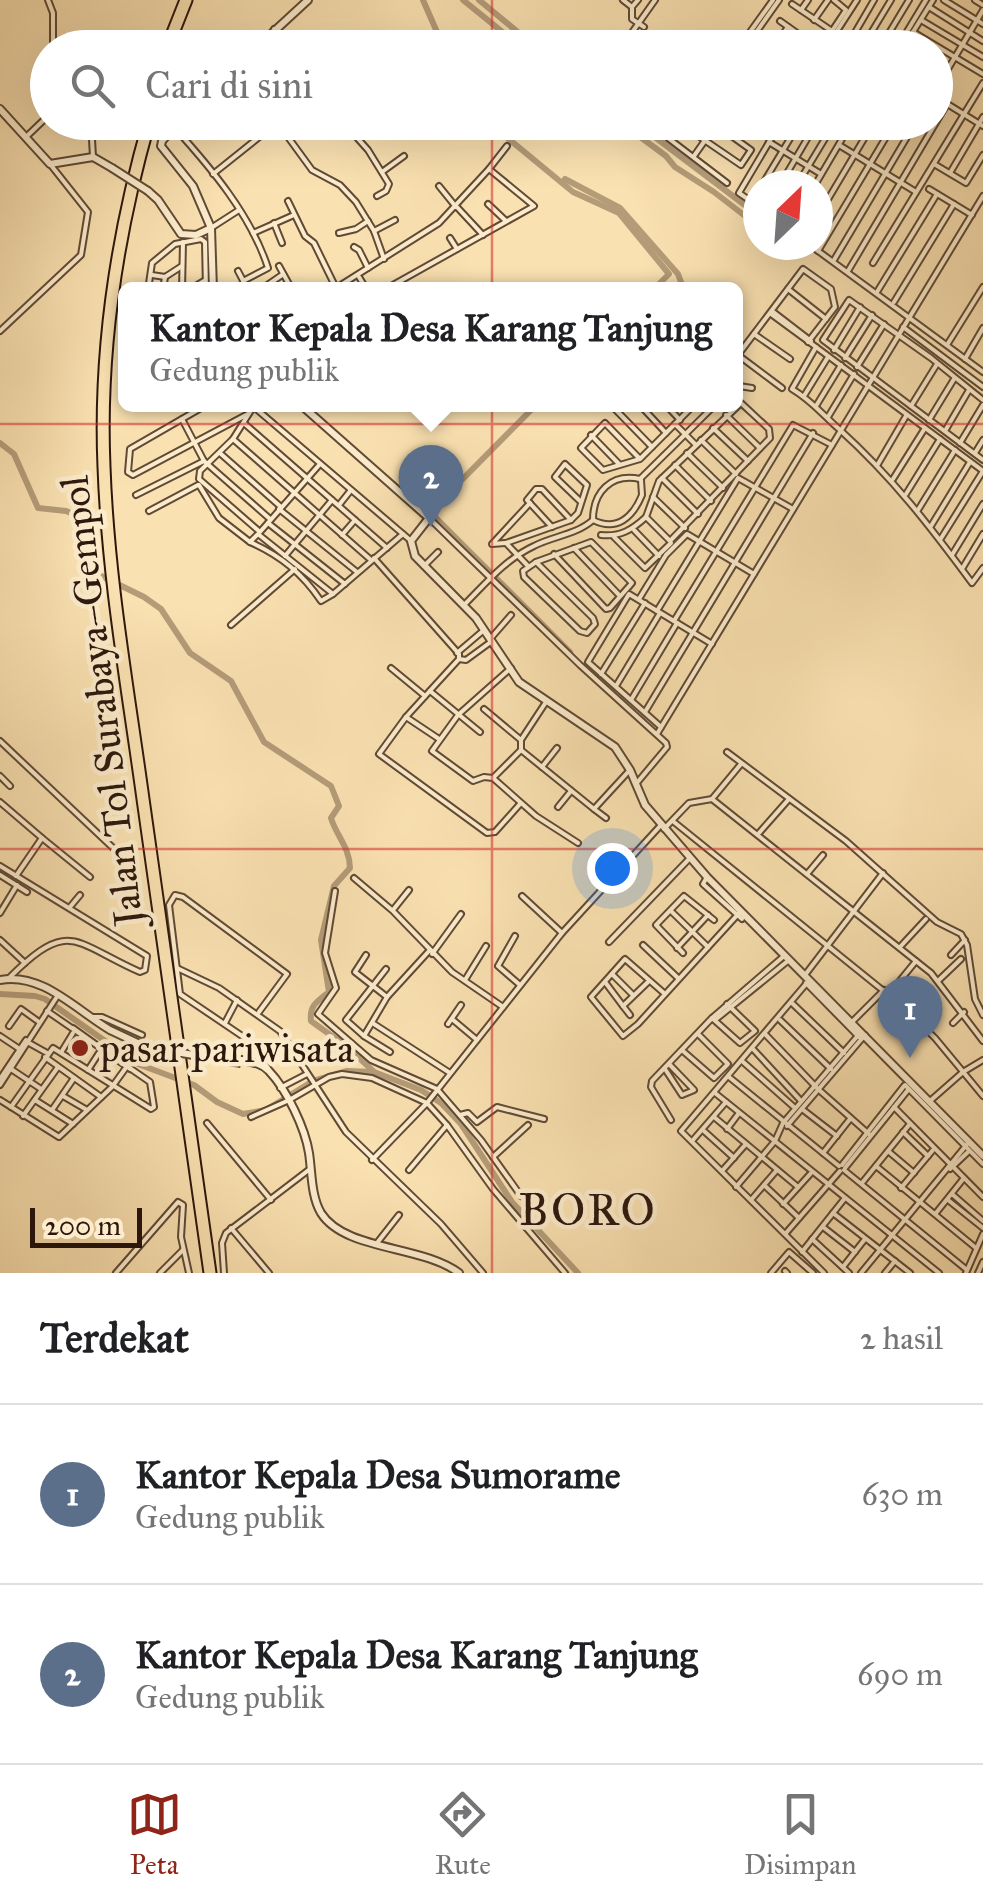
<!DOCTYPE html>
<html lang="id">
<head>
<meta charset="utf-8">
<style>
	:root { --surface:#fff; --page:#f2f2f2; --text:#202124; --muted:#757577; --line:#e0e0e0; --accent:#8f2418 }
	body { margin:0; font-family:"IM FELL Great Primer",serif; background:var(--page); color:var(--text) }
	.compass { position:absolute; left:743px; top:170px; width:90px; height:90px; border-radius:50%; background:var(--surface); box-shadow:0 10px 40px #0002; rotate:25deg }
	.scale { position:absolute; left:30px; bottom:25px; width:112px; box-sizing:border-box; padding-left:10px; border:5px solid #2d170d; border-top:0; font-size:28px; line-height:35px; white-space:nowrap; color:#2d170d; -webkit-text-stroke:8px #fceccc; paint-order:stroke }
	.you { position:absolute; left:612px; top:868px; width:35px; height:35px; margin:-25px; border:8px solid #fff; border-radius:50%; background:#1a73e8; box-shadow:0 0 0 15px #1a73e833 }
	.badge { display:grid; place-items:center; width:65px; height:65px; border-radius:50%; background:var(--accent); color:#fff; font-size:32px; font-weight:700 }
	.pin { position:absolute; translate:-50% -82px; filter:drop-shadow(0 2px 5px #0008) }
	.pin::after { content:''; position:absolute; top:52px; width:35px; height:30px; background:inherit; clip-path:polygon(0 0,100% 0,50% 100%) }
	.popup { position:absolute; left:118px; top:282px; width:625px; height:130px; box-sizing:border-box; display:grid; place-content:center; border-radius:15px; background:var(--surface); filter:drop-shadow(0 2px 8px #0005); font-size:32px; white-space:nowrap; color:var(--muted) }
	.popup b { font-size:38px; color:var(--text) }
	.popup::after { content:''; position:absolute; left:50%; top:100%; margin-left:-20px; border:20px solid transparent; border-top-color:var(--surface) }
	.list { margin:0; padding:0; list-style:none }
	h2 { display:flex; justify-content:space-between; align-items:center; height:130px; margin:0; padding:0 40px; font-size:42px }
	h2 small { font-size:32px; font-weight:400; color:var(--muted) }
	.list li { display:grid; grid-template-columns:65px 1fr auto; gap:30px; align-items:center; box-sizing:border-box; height:180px; padding:0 40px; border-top:2px solid var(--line) }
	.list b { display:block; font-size:38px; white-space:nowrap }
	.list p { margin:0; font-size:32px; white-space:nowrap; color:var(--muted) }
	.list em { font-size:32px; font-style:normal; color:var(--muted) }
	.icon { flex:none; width:55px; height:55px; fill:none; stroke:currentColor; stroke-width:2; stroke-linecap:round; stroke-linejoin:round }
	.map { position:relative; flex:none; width:983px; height:1273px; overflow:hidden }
	.search { position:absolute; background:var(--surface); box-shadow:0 10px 40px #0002; left:30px; right:30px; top:30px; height:110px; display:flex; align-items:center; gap:25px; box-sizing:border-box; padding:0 35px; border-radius:55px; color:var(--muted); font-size:38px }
	.sheet { height:490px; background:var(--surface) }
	nav { display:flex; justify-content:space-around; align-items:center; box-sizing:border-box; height:140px; border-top:2px solid var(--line); background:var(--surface); font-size:28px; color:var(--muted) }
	nav a { display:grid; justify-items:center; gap:5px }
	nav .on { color:var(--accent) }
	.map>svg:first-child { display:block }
</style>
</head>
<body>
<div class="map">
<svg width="983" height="1273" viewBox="0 0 983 1273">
	<rect width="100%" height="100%" fill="#fae1b1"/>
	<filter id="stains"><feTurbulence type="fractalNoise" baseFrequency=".002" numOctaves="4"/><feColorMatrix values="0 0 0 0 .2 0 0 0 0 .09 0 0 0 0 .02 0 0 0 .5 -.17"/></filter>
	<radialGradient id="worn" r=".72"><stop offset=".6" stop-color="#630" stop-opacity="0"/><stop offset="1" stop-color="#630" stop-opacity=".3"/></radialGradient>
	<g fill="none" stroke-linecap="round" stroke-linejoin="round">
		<!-- river -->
		<g stroke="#b49c79" stroke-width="6">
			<polyline points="423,0 444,48"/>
			<polyline points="463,0 522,48"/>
			<polyline points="479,0 537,48"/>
			<polyline points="488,122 573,192 619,213 669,274 653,290"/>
			<polyline points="620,122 666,156 675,167 714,192 758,226"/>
			<polyline points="635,122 758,215"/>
			<polyline points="565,179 620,208 678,274 684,290"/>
			<path d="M0,443L14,454L38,508L66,511L78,516L81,556L89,570L144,597L161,609L190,653L231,681L264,742L331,786L339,806L331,818C336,835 350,848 350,868L334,886L321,940L329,992C318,1001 309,1005 311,1021L350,1049L374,1072"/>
			<polyline points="491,573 430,512 537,404"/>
			<polyline points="497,579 570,652"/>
			<polyline points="0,994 35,996 45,999 138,1064 194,1085 217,1102 243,1114 266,1110 313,1081 347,1071 374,1072 421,1090 441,1103 461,1124 512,1202 578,1273"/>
		</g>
		<!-- minor casing -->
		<g stroke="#604a36" stroke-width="8">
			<g id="minor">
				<polyline points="48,0 53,13 53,48"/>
				<polyline points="623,0 632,7 638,0"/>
				<polyline points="944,0 983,24"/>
				<polyline points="975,0 983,5"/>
				<polyline points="792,4 832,31 846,10 834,0"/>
				<polyline points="632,7 632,19 644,27"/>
				<polyline points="929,7 983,41"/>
				<polyline points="801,10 808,0"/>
				<polyline points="814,20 828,0"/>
				<polyline points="921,20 983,57"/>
				<polyline points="780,21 818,48"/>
				<polyline points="274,29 294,48"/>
				<polyline points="913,32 983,74"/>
				<polyline points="833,36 853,48"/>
				<polyline points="740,46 773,0"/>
				<polyline points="305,48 313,37"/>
				<polyline points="621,48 655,0"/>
				<polyline points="745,48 779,0"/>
				<polyline points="773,48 788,27"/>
				<polyline points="826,48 857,0"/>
				<polyline points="846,48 874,0"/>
				<polyline points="862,48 891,0"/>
				<polyline points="880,48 909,0"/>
				<polyline points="897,48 926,0"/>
				<polyline points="903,48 933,0"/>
				<polyline points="936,89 983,10"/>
				<polyline points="936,97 983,126"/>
				<polyline points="91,122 93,157"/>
				<polyline points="277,122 312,170 340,185 356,202 374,231 384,259"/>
				<polyline points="343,122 368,150 389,184 386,191 377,196"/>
				<polyline points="678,122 741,165 751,150 712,122"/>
				<polyline points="744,122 762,134 770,122"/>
				<path d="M174,127C211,168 251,215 268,268L243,281"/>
				<polyline points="26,137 48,116"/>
				<polyline points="668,138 727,183"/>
				<polyline points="769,142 821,174"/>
				<polyline points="839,145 916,192"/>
				<polyline points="694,156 718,122"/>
				<polyline points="934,164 966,183 983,155"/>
				<polyline points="489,169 507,146"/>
				<polyline points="382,172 404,156"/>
				<polyline points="950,173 983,117"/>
				<polyline points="213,174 278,122"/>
				<polyline points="762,185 800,122"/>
				<polyline points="780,185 817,122"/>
				<polyline points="797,185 835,122"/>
				<polyline points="815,185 852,122"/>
				<polyline points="439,186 456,207"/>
				<polyline points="929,189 972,215"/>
				<polyline points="288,201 305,236 314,243 336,288"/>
				<polyline points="488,204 506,221"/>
				<polyline points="456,206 483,235"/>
				<polyline points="758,206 739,193 781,122"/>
				<polyline points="818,216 874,122"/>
				<polyline points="274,223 282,243"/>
				<polyline points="211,228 239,210"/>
				<polyline points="374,231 395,220"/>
				<polyline points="253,233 294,215"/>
				<polyline points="339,233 356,229 368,221"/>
				<polyline points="450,238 457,249"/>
				<polyline points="810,245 983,372"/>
				<polyline points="354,247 359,250 368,268"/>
				<polyline points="818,251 895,122"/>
				<polyline points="834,260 916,122"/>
				<polyline points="873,263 983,83"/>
				<polyline points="279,266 290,286"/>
				<polyline points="238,271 248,290"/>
				<polyline points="848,271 947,104"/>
				<polyline points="152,275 165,277 182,266"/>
				<polyline points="359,277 367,290"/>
				<polyline points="788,289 826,319"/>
				<polyline points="148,290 152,263 175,244 201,239 205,242 206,290"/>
				<polyline points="163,290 165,277"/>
				<polyline points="182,290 183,242"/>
				<polyline points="189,290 204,281"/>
				<polyline points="260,290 282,275"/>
				<polyline points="333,290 439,223 489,169 534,206 384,290"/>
				<polyline points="877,292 937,194"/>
				<polyline points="894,302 954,204"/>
				<polyline points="772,311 811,341"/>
				<polyline points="771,314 816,347"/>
				<polyline points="903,327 983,387"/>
				<polyline points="0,331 81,255 88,212 50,164"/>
				<polyline points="754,334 790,359"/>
				<polyline points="947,345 983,287"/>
				<polyline points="834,350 860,307"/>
				<polyline points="845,358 872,315"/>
				<polyline points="965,359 983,328"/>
				<polyline points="857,367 884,324"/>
				<polyline points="736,382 739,386 736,390"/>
				<polyline points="739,386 752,388"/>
				<polyline points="782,388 738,355 803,269 831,289 835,307 808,342"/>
				<polyline points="804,396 828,357"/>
				<polyline points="983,400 931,358 849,300 823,340 983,460"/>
				<polygon points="741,403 769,429 770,438 670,541 646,517 659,481"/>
				<polyline points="208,404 130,449 128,472 133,475 248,414"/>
				<polyline points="255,404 233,439 200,471 199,479 260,532 320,464"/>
				<polyline points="639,404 666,433"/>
				<polyline points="665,404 680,420"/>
				<polyline points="611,405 652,447"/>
				<polyline points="816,406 841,365"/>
				<polyline points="911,406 937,364"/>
				<polyline points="254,407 410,540"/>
				<polyline points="726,415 760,448"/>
				<polyline points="828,417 854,374"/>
				<polyline points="182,419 204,461 270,519"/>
				<polyline points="929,420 954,379"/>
				<polyline points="245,424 387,548"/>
				<polyline points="675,424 696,445"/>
				<polyline points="713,428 748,461"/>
				<polyline points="945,431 969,390"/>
				<polyline points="591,435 619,464"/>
				<polyline points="233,439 371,560"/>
				<polyline points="701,440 736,474"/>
				<polyline points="960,443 983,405"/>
				<polyline points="687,453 723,488"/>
				<polyline points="975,453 983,440"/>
				<polyline points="221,454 281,507"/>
				<polyline points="640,459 605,423 581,448 603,470 640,459 695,404"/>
				<polyline points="878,464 906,416"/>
				<polyline points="675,465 711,501"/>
				<polyline points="662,478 698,514"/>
				<polyline points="640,479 716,404"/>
				<polyline points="893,479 925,428"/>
				<polyline points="199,485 219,518 250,542"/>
				<polyline points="906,494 940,439"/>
				<polyline points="136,495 204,461"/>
				<polyline points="653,497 685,528"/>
				<polyline points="339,505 351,490"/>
				<polyline points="279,509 357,572"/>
				<polyline points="918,510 955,450"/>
				<polyline points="149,511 198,485"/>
				<polyline points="429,518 580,665 666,743 667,747 636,784"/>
				<path d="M593,520C617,532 633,517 642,495L641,480"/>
				<path d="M593,520C593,492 611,473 640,479"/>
				<polyline points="268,523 345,584"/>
				<polyline points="931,526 970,462"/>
				<polyline points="552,527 527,500 536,489 542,489 571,520"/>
				<polyline points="634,530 659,556"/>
				<polyline points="258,534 333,594 403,534"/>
				<path d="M257,535L250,542C281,556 302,573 321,601L333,594"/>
				<polyline points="342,535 355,520"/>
				<path d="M601,535C620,537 632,530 646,517"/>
				<polyline points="614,537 645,568 671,543"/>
				<path d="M940,540L983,471L816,347L792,389C811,400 823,415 839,429C893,478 929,525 972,583L983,568"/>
				<polyline points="505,543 492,544 530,503"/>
				<polyline points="574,548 619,595"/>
				<polyline points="952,555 983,504"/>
				<polyline points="285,556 332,500"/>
				<polyline points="374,558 459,654 459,659 406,717 439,739"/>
				<polyline points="536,562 591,542 632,583 610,608 606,609 554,554"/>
				<polygon points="536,562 593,618 595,624 587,633 580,631 524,577 523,571"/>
				<polyline points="424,566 438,552"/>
				<polyline points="528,566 506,543 571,520 578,513 587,485 565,464 555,477 581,502"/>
				<polyline points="962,569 983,534"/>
				<polyline points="639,599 666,555 687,534 754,574"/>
				<path d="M465,604C486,583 506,559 534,546C553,536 576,535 593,520"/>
				<polyline points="657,611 738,478 793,509"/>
				<polyline points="674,621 793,425 832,445"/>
				<polyline points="231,625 295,569"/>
				<polyline points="491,638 511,615"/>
				<polyline points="457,653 484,630"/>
				<polyline points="459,659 466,660 492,641"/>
				<polyline points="391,668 425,696"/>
				<polyline points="511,668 458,715 432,751 473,781 484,777 493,778 536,816 578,843"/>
				<polyline points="601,674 645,603"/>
				<polyline points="616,686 660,613"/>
				<polyline points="430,691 480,732"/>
				<polyline points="631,700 677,623"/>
				<polyline points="484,709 521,740"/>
				<polyline points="645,712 813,433"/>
				<polyline points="406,717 379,754 487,833 495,832 520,804"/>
				<polyline points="661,727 588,662 629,594 712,644"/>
				<polyline points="657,734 983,196"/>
				<polyline points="0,741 128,862 139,913"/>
				<polyline points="521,750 594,809 628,772"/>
				<polyline points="727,752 846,841 937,922 961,934 967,945 975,999 983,1015"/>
				<polyline points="542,767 557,748"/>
				<polyline points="0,776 10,786"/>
				<polyline points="493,778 521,750 521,740 546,702"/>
				<polyline points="712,799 741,764"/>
				<polyline points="0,802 42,838 16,876"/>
				<polyline points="558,807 571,791"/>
				<polyline points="594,809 606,818"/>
				<polyline points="674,822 901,1005 935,1038 983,1096"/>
				<polyline points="664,829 689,803 712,799 931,973 983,1041"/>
				<polyline points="759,833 789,799"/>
				<polyline points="42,838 90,877"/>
				<path d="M0,866L147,956L145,970L140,972C74,943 70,917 9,978"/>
				<polyline points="807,874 823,855"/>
				<polyline points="0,875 27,892"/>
				<polyline points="707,877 703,884 742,919"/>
				<polyline points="354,878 393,911 452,972 503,1007"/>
				<polyline points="335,891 325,953 336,988 318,1014 371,1060 437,1089 481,1140 521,1196"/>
				<polyline points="522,896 562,933"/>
				<polyline points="70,907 80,895"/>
				<polyline points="393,910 409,890"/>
				<polyline points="672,912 708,947"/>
				<polyline points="0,913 17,885"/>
				<polyline points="515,936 498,966 520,985"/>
				<polyline points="0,940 25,963"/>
				<polyline points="609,942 689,859"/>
				<polyline points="643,945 678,978"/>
				<polyline points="900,947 926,919"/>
				<polyline points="677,948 708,915"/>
				<polyline points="683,953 656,925 684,896 714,920"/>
				<polyline points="432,954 461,914"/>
				<polyline points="366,955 355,972 387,997 429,951"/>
				<polyline points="951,955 965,940"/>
				<polyline points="177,968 219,988 280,1031 346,1132 441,1224 483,1273"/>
				<polyline points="386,969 346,1020 364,1036 387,997"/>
				<polyline points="612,974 633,995"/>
				<polyline points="805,975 883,873"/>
				<polyline points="465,980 486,946"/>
				<polyline points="939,980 961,959"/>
				<polyline points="605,982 623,1006 648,982"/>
				<polyline points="806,983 859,1037"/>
				<polyline points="898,983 916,961"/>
				<polyline points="806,984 681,1131 824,1273"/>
				<polyline points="665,994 625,959 591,997 623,1036 638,1024 741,911"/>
				<polyline points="793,1004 844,1053"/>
				<polyline points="623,1006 630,1015"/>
				<polyline points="259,1012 287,974 183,897 175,895 169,905 180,994 251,1042 268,1068"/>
				<polyline points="91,1017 102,1017 142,1035"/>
				<polyline points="712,1018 784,956"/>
				<polyline points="452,1019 477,1040"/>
				<polyline points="715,1020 789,960"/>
				<polyline points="780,1020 831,1069"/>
				<polyline points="852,1022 884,990"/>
				<polyline points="225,1023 237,1000"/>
				<polyline points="953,1023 964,1012"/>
				<polyline points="374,1024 450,1073"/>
				<polyline points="448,1024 461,1005"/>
				<polyline points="9,1026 21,1009 39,1022"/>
				<polyline points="73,1028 130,1069"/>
				<polyline points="765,1034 818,1089 870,1135"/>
				<polyline points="0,1036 21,1050"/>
				<polyline points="364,1036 390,1052"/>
				<polyline points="29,1043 47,1053"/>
				<polyline points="753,1049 801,1101"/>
				<polyline points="62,1051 73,1033"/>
				<polyline points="683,1051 714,1078 728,1064 698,1034"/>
				<polyline points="45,1057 101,1097"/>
				<polyline points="742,1061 795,1108"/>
				<polyline points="11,1069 41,1089"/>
				<polyline points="665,1069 682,1095 694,1090 670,1065"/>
				<polyline points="88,1070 99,1053"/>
				<polyline points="729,1077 839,1166"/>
				<polyline points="0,1079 26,1040"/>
				<polyline points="0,1085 58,995"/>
				<polyline points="905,1085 983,1164"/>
				<polyline points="280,1088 307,1074"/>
				<polyline points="715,1093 939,1273"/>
				<polyline points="63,1096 87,1110"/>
				<polyline points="291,1099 329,1077 342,1074 372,1078 427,1103 447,1125 493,1189 565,1273"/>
				<polyline points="0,1100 59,1137 112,1087 125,1069"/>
				<polyline points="35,1100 73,1124"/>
				<polyline points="930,1101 963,1072 983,1060"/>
				<polyline points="11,1107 53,1048 151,1109 154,1107 150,1082 47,1011"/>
				<polyline points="894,1107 983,1197"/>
				<polyline points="802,1109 837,1136"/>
				<polyline points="52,1110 74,1078"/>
				<polyline points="460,1115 468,1113 477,1122 497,1107 544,1119"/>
				<polyline points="23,1116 58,1067"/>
				<polyline points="251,1117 287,1101"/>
				<polyline points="714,1117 798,1187"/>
				<polyline points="671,1120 651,1087 652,1081 712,1018 740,1043 755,1031 727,1004"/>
				<polyline points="207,1123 271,1200"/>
				<polyline points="787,1126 865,1035"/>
				<polyline points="727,1129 739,1113"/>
				<polyline points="704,1131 734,1158"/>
				<polyline points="903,1132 928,1156"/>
				<polyline points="693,1140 726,1102"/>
				<polyline points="888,1151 914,1173"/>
				<polyline points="823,1153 850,1119"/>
				<polyline points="493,1157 528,1125"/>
				<polyline points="372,1160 427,1103 562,933 661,825"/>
				<polyline points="842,1165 904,1086"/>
				<polyline points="876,1166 976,1248"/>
				<polyline points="845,1168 908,1090"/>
				<polyline points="950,1169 968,1152"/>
				<polyline points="409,1170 447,1125"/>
				<polyline points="844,1170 967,1270"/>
				<polyline points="722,1171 746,1144"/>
				<polyline points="862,1183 909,1125"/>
				<polyline points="764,1185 799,1218"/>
				<polyline points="736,1187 775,1141 783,1123 861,1032"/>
				<polyline points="901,1188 933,1150"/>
				<polyline points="952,1194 983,1221"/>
				<polyline points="751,1200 777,1170"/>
				<polyline points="948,1200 983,1228"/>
				<polyline points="783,1204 812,1172"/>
				<polyline points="833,1213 910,1273"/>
				<polyline points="936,1213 964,1178"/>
				<polyline points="823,1227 855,1252"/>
				<polyline points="231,1228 269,1273"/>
				<polyline points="786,1233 840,1171"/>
				<polyline points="812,1239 849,1273"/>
				<polyline points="377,1243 399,1215"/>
				<polyline points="802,1252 845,1198"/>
				<polyline points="843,1267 865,1239"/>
				<polyline points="785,1271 787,1273"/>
				<polyline points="116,1273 178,1202 183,1205 181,1237 189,1273"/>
				<polyline points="160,1273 183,1250"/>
				<polyline points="224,1273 222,1243 226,1233 310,1169"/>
				<polyline points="771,1273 789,1252 813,1273"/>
				<polyline points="861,1273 969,1142"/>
				<polyline points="885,1273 895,1261"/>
				<polyline points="966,1273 983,1234"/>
				<polyline points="978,1273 983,1262"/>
			</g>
		</g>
		<!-- tertiary casing -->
		<g stroke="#604a36" stroke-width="10">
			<g id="tertiary">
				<polyline points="256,48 308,0"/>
				<polyline points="0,109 50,164 93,157 112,168"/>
				<polyline points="179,122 162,141 161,146 193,186 211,228 213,290"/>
				<polyline points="148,191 158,200 181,234 196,235 211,228"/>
				<polyline points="300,404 429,518 411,541 415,556 476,618 519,682 615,747 630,770 645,805 707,877 983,1156"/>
				<path d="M0,980C42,972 76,1010 110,1030"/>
				<path d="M241,1060C251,1062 262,1063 269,1071C287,1090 305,1128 309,1153C312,1173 311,1196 321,1213C345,1251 422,1245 459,1273"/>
			</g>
		</g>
		<!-- motorway casing -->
		<g stroke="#2d170d" stroke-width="15">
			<g id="motorway">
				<polyline points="167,48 186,0"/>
				<path d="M149,122C117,234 99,351 104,467C108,579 128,689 143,799C165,957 188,1115 210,1273"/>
			</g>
		</g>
		<!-- minor -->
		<use href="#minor" stroke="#fceccc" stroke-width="4"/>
		<!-- tertiary -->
		<use href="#tertiary" stroke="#fceccc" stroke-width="6"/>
		<!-- motorway -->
		<use href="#motorway" stroke="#fae1b1" stroke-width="11"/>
		<!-- tertiary-bridge casing -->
		<g stroke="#604a36" stroke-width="10" stroke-linecap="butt">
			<g id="tertiary-bridge">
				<polyline points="112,168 148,191"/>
				<polyline points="110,1030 146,1047 241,1063"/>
			</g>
		</g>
		<!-- tertiary-bridge -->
		<use href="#tertiary-bridge" stroke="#fceccc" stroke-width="6"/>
	</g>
	<!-- grid -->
	<path fill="none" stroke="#d62828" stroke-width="2.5" stroke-opacity="0.55" d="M492,0V48M492,122V1273M0,424H983M0,849H983"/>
	<!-- markers -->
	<circle fill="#8f2418" stroke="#fceccc" stroke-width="4" cx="80" cy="1048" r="10"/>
	<g text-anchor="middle" stroke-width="9" stroke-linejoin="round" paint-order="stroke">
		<!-- street labels -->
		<g font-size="40" fill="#2d170d" stroke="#fceccc">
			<text transform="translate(101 701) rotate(-97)" y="14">Jalan Tol Surabaya–Gempol</text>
		</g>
		<!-- poi labels -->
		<g font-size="40" fill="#2d170d" stroke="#fceccc" text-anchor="start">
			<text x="100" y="1062">pasar pariwisata</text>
		</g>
		<!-- quarter labels -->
		<g font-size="45" letter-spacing="2.5" fill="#2d170d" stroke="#fceccc">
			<text x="588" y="1225">BORO</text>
		</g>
	</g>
	<rect width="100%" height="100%" filter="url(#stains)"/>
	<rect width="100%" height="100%" fill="url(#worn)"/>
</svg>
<svg class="compass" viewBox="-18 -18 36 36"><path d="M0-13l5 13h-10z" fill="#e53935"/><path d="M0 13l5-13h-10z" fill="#757577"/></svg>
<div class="scale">200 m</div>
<div class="you"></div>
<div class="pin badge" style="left:910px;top:1058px;background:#5c6f8a">1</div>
<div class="pin badge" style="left:431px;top:527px;background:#5c6f8a">2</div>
<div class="popup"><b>Kantor Kepala Desa Karang Tanjung</b>Gedung publik</div>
<div class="search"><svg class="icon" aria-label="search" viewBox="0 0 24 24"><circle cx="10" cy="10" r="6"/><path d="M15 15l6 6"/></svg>Cari di sini</div>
</div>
<section class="sheet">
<h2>Terdekat<small>2 hasil</small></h2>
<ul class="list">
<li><span class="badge" style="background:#5c6f8a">1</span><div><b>Kantor Kepala Desa Sumorame</b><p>Gedung publik</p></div><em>630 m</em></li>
<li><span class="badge" style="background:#5c6f8a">2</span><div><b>Kantor Kepala Desa Karang Tanjung</b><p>Gedung publik</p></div><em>690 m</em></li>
</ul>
</section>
<nav>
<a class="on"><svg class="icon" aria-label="map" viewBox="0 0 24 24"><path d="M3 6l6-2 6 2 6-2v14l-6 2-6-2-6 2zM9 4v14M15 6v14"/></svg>Peta</a>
<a><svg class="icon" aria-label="directions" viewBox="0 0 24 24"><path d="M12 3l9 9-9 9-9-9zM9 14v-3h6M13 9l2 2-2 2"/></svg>Rute</a>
<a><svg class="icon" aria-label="saved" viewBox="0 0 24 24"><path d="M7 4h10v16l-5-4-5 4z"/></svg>Disimpan</a>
</nav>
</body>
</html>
